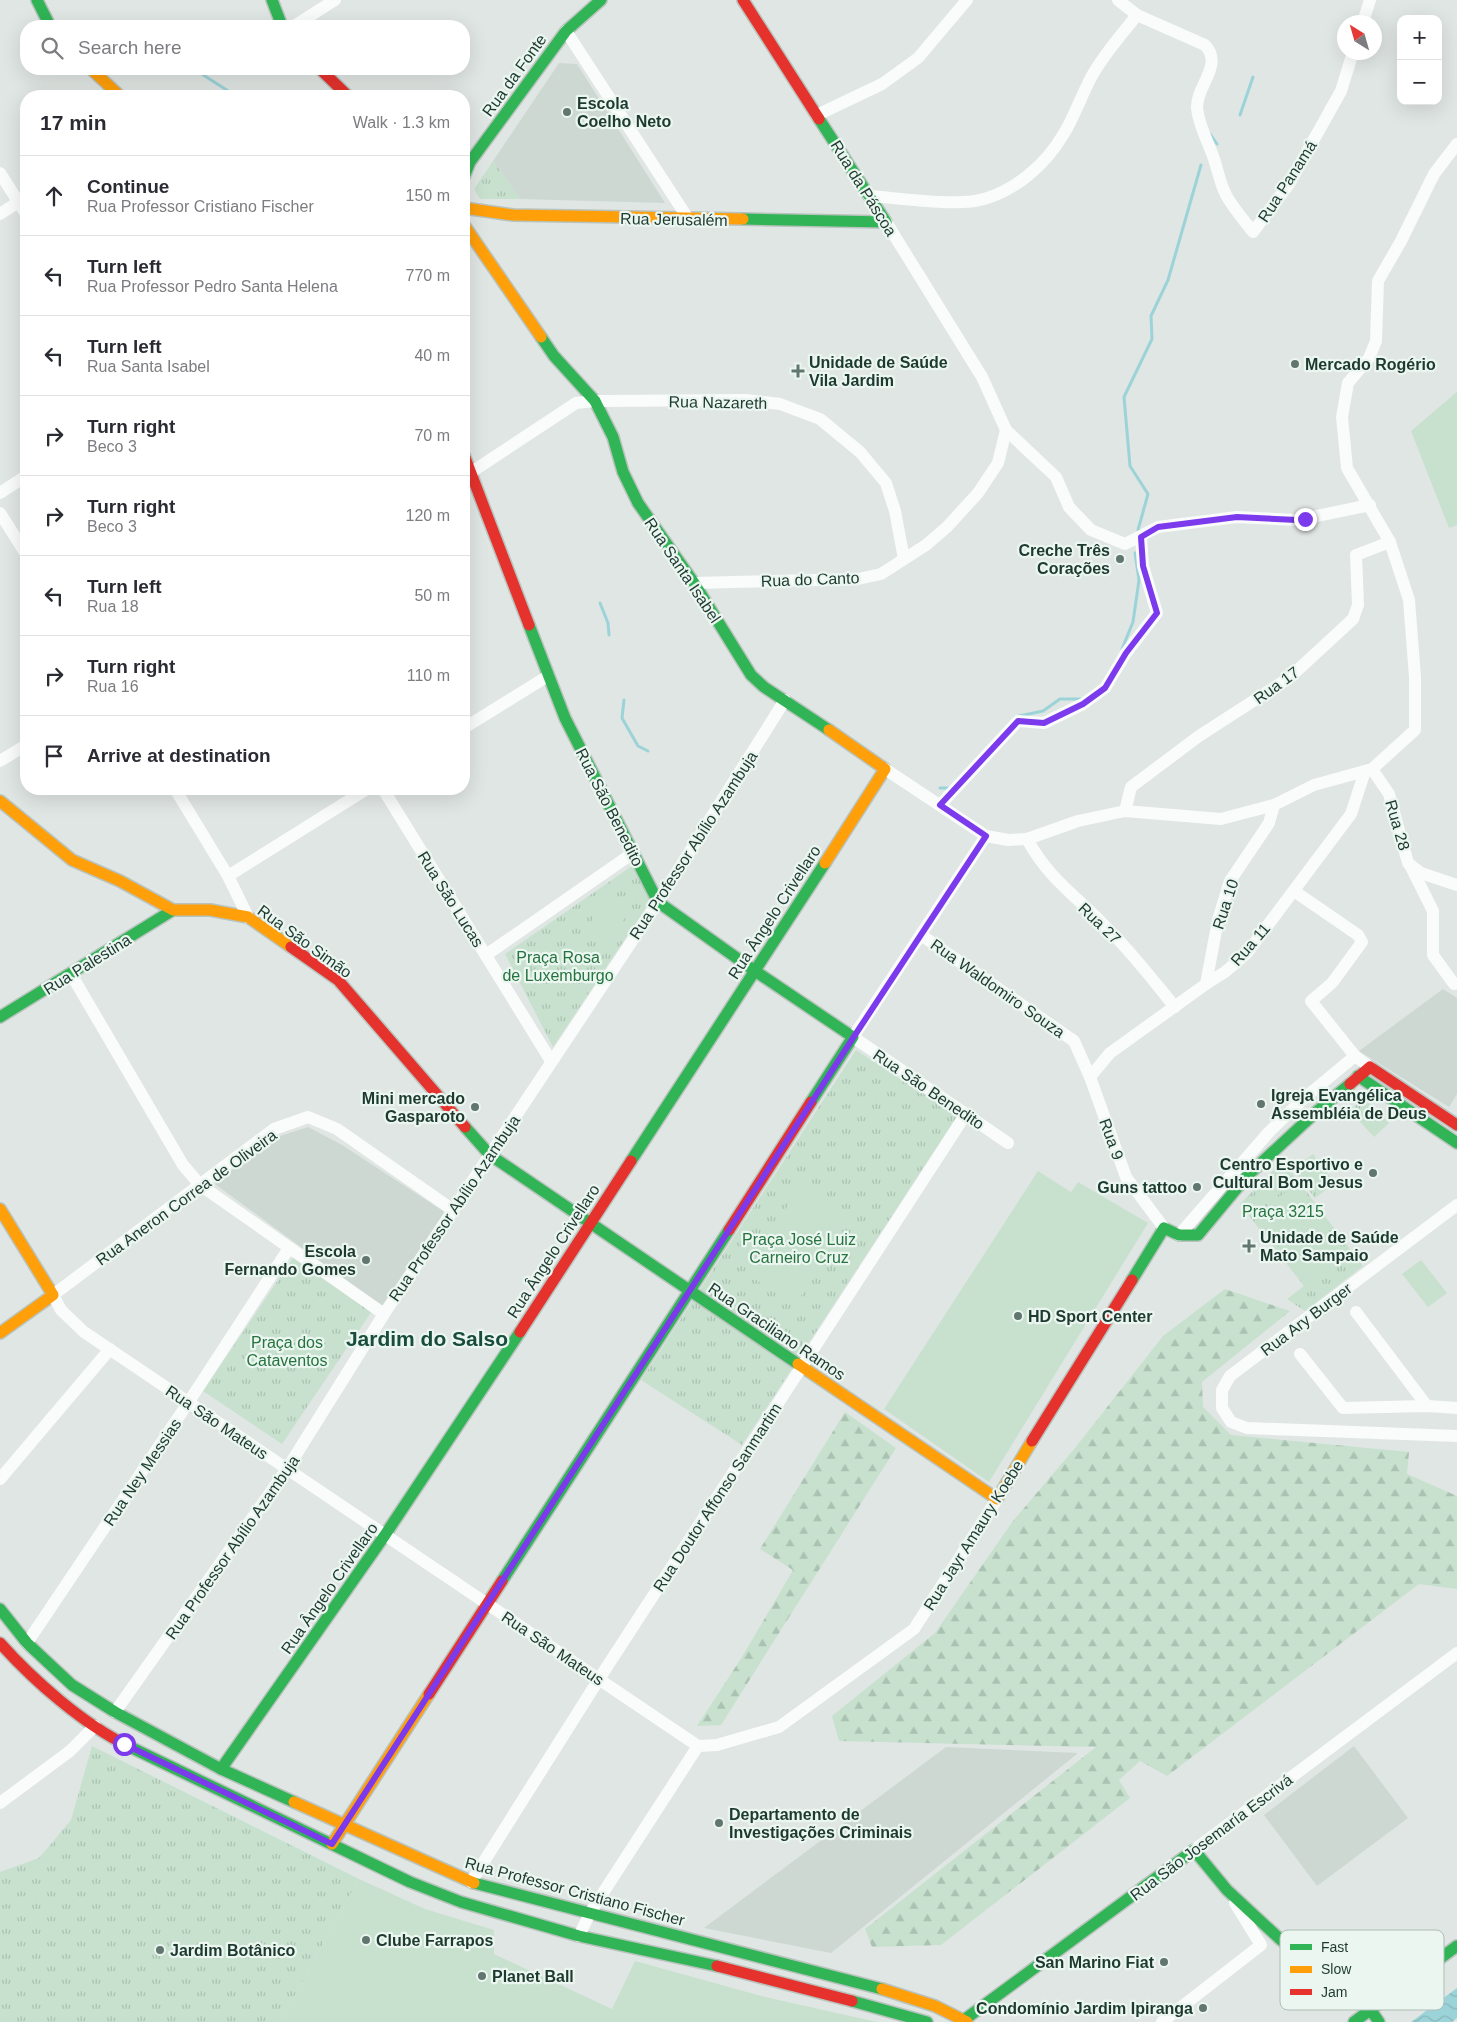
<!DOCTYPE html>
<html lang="en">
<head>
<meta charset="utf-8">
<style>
	:root { --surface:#fff; --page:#f2f2f3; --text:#2b2b33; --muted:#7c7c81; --line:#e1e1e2 }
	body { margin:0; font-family:Helvetica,sans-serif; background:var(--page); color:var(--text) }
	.controls { position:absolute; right:15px; top:15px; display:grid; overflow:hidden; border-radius:10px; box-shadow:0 5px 20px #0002 }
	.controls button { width:45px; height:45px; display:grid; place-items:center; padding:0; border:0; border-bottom:1px solid var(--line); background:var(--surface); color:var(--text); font:25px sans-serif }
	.compass { position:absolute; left:1337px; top:15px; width:45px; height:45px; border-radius:50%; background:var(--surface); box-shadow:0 5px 20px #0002; rotate:323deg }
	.stop { position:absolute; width:15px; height:15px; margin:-11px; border:4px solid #7c3aed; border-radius:50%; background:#fff }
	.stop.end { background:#7c3aed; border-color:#fff; box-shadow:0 1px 5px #0008 }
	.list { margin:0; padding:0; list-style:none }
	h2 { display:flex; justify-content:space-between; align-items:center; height:65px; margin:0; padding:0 20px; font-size:21px }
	h2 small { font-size:16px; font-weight:400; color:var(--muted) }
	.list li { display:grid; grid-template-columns:32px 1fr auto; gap:15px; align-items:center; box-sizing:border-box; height:80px; padding:0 20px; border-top:1px solid var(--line) }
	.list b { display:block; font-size:19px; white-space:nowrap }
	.list p { margin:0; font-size:16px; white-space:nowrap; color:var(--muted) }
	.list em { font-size:16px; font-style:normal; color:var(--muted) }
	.icon { flex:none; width:28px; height:28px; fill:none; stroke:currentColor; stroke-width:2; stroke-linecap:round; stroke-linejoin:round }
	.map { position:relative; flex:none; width:1457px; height:2022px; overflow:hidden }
	.search { position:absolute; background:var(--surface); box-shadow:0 5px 20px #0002; left:20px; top:20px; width:450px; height:55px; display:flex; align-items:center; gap:12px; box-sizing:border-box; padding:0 18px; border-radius:20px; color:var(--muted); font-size:19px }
	.panel { position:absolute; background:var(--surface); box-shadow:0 5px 20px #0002; left:20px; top:90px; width:450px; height:705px; border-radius:20px }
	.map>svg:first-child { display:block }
</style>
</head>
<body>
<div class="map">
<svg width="1457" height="2022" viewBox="0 0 1457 2022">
	<defs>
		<pattern id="forest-firs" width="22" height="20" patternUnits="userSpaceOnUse" patternTransform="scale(1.25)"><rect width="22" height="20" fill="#c7e1ce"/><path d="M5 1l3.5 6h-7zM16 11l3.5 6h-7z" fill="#aac2b1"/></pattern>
		<pattern id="park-tufts" width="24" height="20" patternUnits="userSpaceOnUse" patternTransform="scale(1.25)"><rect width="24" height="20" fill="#c7e1ce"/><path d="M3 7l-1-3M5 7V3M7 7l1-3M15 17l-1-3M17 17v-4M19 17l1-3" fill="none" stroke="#aac2b1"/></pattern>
		<pattern id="water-waves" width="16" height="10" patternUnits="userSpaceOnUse" patternTransform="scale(1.25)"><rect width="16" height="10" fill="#9cd3d8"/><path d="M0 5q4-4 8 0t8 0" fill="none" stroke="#86b6ba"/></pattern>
	</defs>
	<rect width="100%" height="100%" fill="#e0e6e3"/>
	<!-- built -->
	<g fill="#cdd8d3">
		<polygon points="559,63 577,64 665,203 520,199 493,161"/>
		<polygon points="1443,989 1457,998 1457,1094 1449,1107 1359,1051"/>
		<polygon points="308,1127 342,1145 446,1213 384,1308 215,1184 220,1179 277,1137"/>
		<polygon points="1354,1746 1408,1818 1317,1886 1264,1815"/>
		<polygon points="946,1747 1078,1753 831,1953 704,1928"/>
	</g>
	<!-- forest -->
	<g fill="url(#forest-firs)">
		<polygon points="1225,1289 1290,1311 1202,1382 1203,1407 1231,1435 1409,1452 1407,1474 1457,1496 1457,1589 1419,1584 1167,1776 1140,1761 1119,1780 1130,1798 941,1945 872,1947 865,1929 1096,1747 839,1741 832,1716 935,1633 1013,1521 1075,1448 1163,1336"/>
		<polygon points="845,1412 896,1448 721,1725 697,1726 742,1657 793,1570 760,1549"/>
	</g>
	<!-- park -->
	<g fill="url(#park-tufts)">
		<polygon points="493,161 520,199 480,199 474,189"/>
		<polygon points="632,866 651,900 553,1047 505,954"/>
		<polygon points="856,1050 957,1116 742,1445 641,1380"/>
		<polygon points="1364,1098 1389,1123 1374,1137 1350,1111"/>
		<polygon points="1313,1154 1335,1183 1315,1198 1293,1169"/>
		<polygon points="1283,1161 1363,1266 1305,1311 1287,1299 1304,1286 1240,1204"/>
		<polygon points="293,1258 372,1311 282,1444 203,1391"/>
		<polygon points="92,1746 359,1879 280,2022 0,2022 0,1872 39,1858 71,1820"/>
	</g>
	<!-- pitch -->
	<g fill="#c7e1ce">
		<polygon points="1457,392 1457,525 1449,528 1411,431"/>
		<polygon points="611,893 632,908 606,945 585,930"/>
		<polygon points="1038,1171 1071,1192 1078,1182 1148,1223 989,1482 884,1409"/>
		<polygon points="1285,1173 1293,1183 1254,1213 1246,1202"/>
		<polygon points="801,1184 851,1214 796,1304 746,1274"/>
		<polygon points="1296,1185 1344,1251 1304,1280 1256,1214"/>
		<polygon points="1421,1260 1447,1293 1428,1307 1402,1274"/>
		<polygon points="359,1879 425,1909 494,1930 494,1954 612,2009 635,1961 765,1997 877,2022 280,2022"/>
	</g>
	<!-- water -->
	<polygon fill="url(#water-waves)" points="1457,1988 1457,2018 1452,2022 1411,2022"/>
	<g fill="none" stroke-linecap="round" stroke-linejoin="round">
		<!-- stream -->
		<g stroke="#9cd3d8" stroke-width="3">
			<polyline points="194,69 236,96"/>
			<polyline points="1240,115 1253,77"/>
			<polyline points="1210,134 1217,144"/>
			<polyline points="1138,530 1148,494 1130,466 1124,397 1152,339 1151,316 1168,280 1201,165"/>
			<polyline points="600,603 608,623 609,635"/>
			<polyline points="1122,649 1133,622 1139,580 1135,553"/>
			<polyline points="624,700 622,718 638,746 648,751"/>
			<polyline points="1019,716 1043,711 1060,699 1081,699"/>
			<polyline points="940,788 949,788"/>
		</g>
		<!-- fast casing -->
		<g stroke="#b9c3be" stroke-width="14">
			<g id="fast">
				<polyline points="37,0 50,26"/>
				<polyline points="272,0 282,26"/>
				<polyline points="819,119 886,222"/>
				<polyline points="464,177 470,162 566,31 601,0"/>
				<polyline points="743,219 886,222"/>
				<polyline points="541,337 554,356 595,401 613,437 623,472 638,503 694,583 751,675 764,687 829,730"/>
				<polyline points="529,625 565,718 658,902 755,971 853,1037 811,1102"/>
				<polyline points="0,1017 173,910"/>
				<polyline points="1358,1076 1457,1143"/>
				<polyline points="465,1127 490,1155 798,1364"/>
				<polyline points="631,1161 825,863"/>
				<polyline points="1132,1280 1164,1228 1179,1235 1198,1235 1247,1176 1315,1113 1350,1084"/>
				<polyline points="502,1581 729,1230"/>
				<polyline points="0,1609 27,1643 72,1685 115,1712 221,1769 294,1802"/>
				<polyline points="128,1746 410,1882 461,1902 579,1936 717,1966"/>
				<polyline points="221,1769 385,1535 520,1332"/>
				<polyline points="474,1883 882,1989"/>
				<polyline points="852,2001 927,2022"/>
				<polyline points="964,2020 1194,1850 1227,1890 1281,1940 1370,2009 1379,2022"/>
				<polyline points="1354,2022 1457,1946"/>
			</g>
		</g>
		<!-- slow casing -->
		<g stroke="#b9c3be" stroke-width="14">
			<g id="slow">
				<polyline points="91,69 120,96"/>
				<polyline points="464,208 513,215 743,219"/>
				<polyline points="464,225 541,337"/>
				<polyline points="0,801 72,860 120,881 173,910 210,910 248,917 291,947"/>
				<polyline points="825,863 885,769 829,730"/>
				<polyline points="0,1209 53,1295 0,1333"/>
				<polyline points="798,1364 997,1499 1032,1441"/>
				<polyline points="294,1802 474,1883"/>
				<polyline points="332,1844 429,1694"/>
				<polyline points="882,1989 935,2006 967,2022"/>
			</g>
		</g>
		<!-- jam casing -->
		<g stroke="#b9c3be" stroke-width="14">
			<g id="jam">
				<polyline points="743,0 819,119"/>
				<polyline points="320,69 348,96"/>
				<polyline points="464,455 529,625"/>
				<polyline points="291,947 338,980 465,1127"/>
				<polyline points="1350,1084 1370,1067 1457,1125"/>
				<polyline points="729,1230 811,1102"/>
				<polyline points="520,1332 631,1161"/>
				<polyline points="1032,1441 1132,1280"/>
				<path d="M0,1643C33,1680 83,1724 128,1746"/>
				<polyline points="429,1694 502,1581"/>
				<polyline points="717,1966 852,2001"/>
			</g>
		</g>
		<!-- street -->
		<g stroke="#fafbfb" stroke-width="12">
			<path d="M1118,0L1137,15L1205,45C1224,65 1196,86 1197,108C1199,127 1208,141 1214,159C1218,171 1220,183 1226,195C1233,208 1244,220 1253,232L1289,184L1341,91L1353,52"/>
			<polyline points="1363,22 1370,0"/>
			<polyline points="294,26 335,0"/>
			<polyline points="566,31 689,220"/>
			<polyline points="817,115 882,84 918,58 967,0"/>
			<polyline points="0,173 26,214"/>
			<path d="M869,196C898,198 959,207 984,199C1016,190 1046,164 1063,135C1075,116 1082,93 1093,74C1105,53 1122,34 1137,15"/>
			<polyline points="0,214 26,197"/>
			<polyline points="1006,430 1056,477 1069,507 1091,530 1125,544 1158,527 1237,517 1297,520 1370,505"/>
			<polyline points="464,477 576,403 595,401 746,400 780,404 820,419 860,452 886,483 895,511 904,559"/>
			<polyline points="0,493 26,476"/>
			<polyline points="0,513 26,554"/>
			<polyline points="694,583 858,579 881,574 926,545 947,527 978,493 998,463 1006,430 982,377 886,222"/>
			<polyline points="464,728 548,676"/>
			<polyline points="0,761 26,745"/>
			<polyline points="885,769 986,836 1008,840 1027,839 1078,821 1125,811 1221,819 1274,805 1314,785 1372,769 1415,730 1415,677 1409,600 1390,542 1347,468 1342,417 1348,383 1369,358 1376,341 1378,281 1401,241 1434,174 1457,144"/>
			<polyline points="1372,769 1389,794 1408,863 1421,873 1457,885"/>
			<polyline points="175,789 228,876 248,917"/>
			<polyline points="383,789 551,1061"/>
			<polyline points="940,805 1018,721 1044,723 1083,704 1105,688 1126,653 1157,613 1143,566 1141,537"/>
			<polyline points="1125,811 1131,787 1199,736 1289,678 1353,619 1358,605 1356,555 1390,542"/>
			<polyline points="986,836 853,1037 1008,1143"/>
			<path d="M1027,839C1049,879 1074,894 1104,925C1130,950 1152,979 1175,1007"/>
			<polyline points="1411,867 1433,911 1433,955 1454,984"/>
			<polyline points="228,876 367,789"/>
			<polyline points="1294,891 1358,935 1362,942 1332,983 1311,1001 1355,1056"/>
			<polyline points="921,935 1074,1041 1090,1077 1126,1177 1164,1228"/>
			<polyline points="486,955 633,853"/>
			<polyline points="71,974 183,1165 200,1185 384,1314"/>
			<polyline points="1206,984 1218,920 1230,881 1269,823 1274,805"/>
			<polyline points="1090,1077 1110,1053 1206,984 1225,972 1247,953 1351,814 1365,771"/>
			<polyline points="1457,1205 1230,1376 1222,1390 1222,1408 1231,1422 1247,1428 1457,1436"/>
			<polyline points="453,1210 337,1129 308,1117 274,1129 53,1295 61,1310 84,1332 698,1746"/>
			<polyline points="1179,1235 1269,1132 1302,1100 1355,1056 1370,1067"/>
			<polyline points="1356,1312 1427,1406"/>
			<polyline points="1300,1354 1343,1408 1427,1406 1457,1408"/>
			<polyline points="0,1479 110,1349"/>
			<polyline points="27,1643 188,1403 289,1248"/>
			<polyline points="115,1712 287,1469 384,1314 658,902 785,700"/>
			<polyline points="698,1746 717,1745 779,1727 914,1629 997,1499"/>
			<polyline points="0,1803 70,1751 95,1726"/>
			<polyline points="1194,1850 1457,1653"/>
			<polyline points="471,1882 599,1679 966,1114"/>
			<polyline points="579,1936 590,1913 698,1746"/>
			<polyline points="1162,2022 1261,1945 1235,1903"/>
		</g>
		<!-- fast -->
		<use href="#fast" stroke="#30b455" stroke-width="11"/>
		<!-- slow -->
		<use href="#slow" stroke="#ff9f0a" stroke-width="11"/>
		<!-- jam -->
		<use href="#jam" stroke="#e5322d" stroke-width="11"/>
	</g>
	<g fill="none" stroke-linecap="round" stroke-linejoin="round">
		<!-- route -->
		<polyline stroke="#7c3aed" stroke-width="6" points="124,1744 332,1844 853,1038 986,836 940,805 1018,721 1044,723 1083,704 1105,688 1126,653 1157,613 1143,566 1141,537 1158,527 1237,517 1297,520 1305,519"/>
	</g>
	<!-- markers -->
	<g fill="#61766f" stroke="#ecf6f1" stroke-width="2">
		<circle cx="567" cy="112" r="5"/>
		<circle cx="1295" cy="364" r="5"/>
		<path d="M795.5 363.5h5v5h5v5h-5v5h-5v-5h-5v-5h5z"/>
		<circle cx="1120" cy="559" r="5"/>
		<circle cx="1261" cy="1104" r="5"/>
		<circle cx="475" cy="1107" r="5"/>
		<circle cx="1373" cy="1173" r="5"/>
		<circle cx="1197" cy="1187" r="5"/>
		<path d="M1246.5 1238.5h5v5h5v5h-5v5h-5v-5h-5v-5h5z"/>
		<circle cx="366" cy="1260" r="5"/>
		<circle cx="1018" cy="1316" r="5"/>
		<circle cx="719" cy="1823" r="5"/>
		<circle cx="366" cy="1940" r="5"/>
		<circle cx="160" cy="1950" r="5"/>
		<circle cx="1164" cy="1962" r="5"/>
		<circle cx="482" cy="1976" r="5"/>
		<circle cx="1203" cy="2008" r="5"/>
	</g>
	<g text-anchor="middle" stroke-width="4.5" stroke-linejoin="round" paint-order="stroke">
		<!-- street labels -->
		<g font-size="16" fill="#1d3a30" stroke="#ecf6f1">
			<text transform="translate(514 75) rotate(-54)" y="6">Rua da Fonte</text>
			<text transform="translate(1287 181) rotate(-57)" y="6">Rua Panamá</text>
			<text transform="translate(864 188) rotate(58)" y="6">Rua da Páscoa</text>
			<text transform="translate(674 219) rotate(1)" y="6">Rua Jerusalém</text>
			<text transform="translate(718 402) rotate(1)" y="6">Rua Nazareth</text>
			<text transform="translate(683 570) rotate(56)" y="6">Rua Santa Isabel</text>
			<text transform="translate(810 579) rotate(-2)" y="6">Rua do Canto</text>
			<text transform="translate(1276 685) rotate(-36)" y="6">Rua 17</text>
			<text transform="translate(610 807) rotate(63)" y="6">Rua São Benedito</text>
			<text transform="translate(1398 825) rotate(74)" y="6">Rua 28</text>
			<text transform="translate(693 845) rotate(-57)" y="6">Rua Professor Abílio Azambuja</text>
			<text transform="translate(451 899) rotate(58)" y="6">Rua São Lucas</text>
			<text transform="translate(1225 904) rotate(-72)" y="6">Rua 10</text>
			<text transform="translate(774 912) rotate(-57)" y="6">Rua Ângelo Crivellaro</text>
			<text transform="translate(1100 923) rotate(44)" y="6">Rua 27</text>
			<text transform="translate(305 941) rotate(36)" y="6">Rua São Simão</text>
			<text transform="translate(1250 944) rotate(-49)" y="6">Rua 11</text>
			<text transform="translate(87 964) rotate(-32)" y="6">Rua Palestina</text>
			<text transform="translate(998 988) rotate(35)" y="6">Rua Waldomiro Souza</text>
			<text transform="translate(929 1089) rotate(34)" y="6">Rua São Benedito</text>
			<text transform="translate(1112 1139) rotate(70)" y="6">Rua 9</text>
			<text transform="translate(186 1197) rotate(-36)" y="6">Rua Aneron Correa de Oliveira</text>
			<text transform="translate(454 1208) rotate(-56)" y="6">Rua Professor Abílio Azambuja</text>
			<text transform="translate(553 1251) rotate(-57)" y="6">Rua Ângelo Crivellaro</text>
			<text transform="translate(1306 1319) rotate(-37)" y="6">Rua Ary Burger</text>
			<text transform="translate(777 1331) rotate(34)" y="6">Rua Graciliano Ramos</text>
			<text transform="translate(217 1422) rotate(34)" y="6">Rua São Mateus</text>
			<text transform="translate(142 1472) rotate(-56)" y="6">Rua Ney Messias</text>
			<text transform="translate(717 1497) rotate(-57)" y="6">Rua Doutor Affonso Sanmartim</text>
			<text transform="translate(973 1535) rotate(-58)" y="6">Rua Jayr Amaury Koebe</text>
			<text transform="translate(232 1547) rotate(-55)" y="6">Rua Professor Abílio Azambuja</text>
			<text transform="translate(329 1588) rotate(-55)" y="6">Rua Ângelo Crivellaro</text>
			<text transform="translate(553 1648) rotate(34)" y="6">Rua São Mateus</text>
			<text transform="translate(1211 1837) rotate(-37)" y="6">Rua São Josemaría Escrivá</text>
			<text transform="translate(575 1891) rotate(15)" y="6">Rua Professor Cristiano Fischer</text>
		</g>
		<!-- poi labels -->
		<g font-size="16" font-weight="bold" fill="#1d3a30" stroke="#ecf6f1" text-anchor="start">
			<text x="577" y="109">Escola<tspan x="577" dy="18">Coelho Neto</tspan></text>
			<text x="809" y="368">Unidade de Saúde<tspan x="809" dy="18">Vila Jardim</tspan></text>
			<text x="1305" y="370">Mercado Rogério</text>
			<text x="1110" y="556" text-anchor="end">Creche Três<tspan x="1110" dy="18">Corações</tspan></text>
			<text x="1271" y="1101">Igreja Evangélica<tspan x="1271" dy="18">Assembléia de Deus</tspan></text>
			<text x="465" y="1104" text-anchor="end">Mini mercado<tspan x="465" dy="18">Gasparoto</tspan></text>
			<text x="1363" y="1170" text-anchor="end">Centro Esportivo e<tspan x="1363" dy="18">Cultural Bom Jesus</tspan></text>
			<text x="1187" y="1193" text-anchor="end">Guns tattoo</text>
			<text x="1260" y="1243">Unidade de Saúde<tspan x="1260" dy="18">Mato Sampaio</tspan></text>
			<text x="356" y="1257" text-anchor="end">Escola<tspan x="356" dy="18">Fernando Gomes</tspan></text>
			<text x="1028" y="1322">HD Sport Center</text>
			<text x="729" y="1820">Departamento de<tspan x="729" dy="18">Investigações Criminais</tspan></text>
			<text x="376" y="1946">Clube Farrapos</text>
			<text x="170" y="1956">Jardim Botânico</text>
			<text x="1154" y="1968" text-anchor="end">San Marino Fiat</text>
			<text x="492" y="1982">Planet Ball</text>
			<text x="1193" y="2014" text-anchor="end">Condomínio Jardim Ipiranga</text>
		</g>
		<!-- park labels -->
		<g font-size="16" fill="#25733f" stroke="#ecf6f1">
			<text x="558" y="963">Praça Rosa<tspan x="558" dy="18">de Luxemburgo</tspan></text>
			<text x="1283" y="1217">Praça 3215</text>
			<text x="799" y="1245">Praça José Luiz<tspan x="799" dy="18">Carneiro Cruz</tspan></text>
			<text x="287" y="1348">Praça dos<tspan x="287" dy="18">Cataventos</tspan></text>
		</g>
		<!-- district labels -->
		<g font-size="21" font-weight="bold" fill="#184c3d" stroke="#ecf6f1">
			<text x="427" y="1346">Jardim do Salso</text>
		</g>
	</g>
	<!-- legend -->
	<rect x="1280" y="1930" width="164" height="80" rx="8" fill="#ecf6f1" stroke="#aebeb7" stroke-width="1"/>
	<rect x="1290" y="1944" width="22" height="6" fill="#30b455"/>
	<rect x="1290" y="1966" width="22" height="7" fill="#ff9f0a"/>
	<rect x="1290" y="1989" width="22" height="6" fill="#e5322d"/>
	<g font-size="14" fill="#1d3a30">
		<text x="1321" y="1952">Fast</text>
		<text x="1321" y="1974">Slow</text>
		<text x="1321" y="1997">Jam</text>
	</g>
</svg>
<div class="controls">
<button>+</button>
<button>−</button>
</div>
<svg class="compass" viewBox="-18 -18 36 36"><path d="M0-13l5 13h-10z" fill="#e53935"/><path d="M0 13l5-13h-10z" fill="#7c7c81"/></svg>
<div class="stop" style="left:124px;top:1744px"></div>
<div class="stop end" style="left:1305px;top:519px"></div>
<div class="search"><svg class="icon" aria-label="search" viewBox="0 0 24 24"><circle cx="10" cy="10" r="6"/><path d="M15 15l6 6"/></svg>Search here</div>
<section class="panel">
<h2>17 min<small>Walk · 1.3 km</small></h2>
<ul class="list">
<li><svg class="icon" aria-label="ahead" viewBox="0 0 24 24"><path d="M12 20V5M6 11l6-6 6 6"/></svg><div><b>Continue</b><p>Rua Professor Cristiano Fischer</p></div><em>150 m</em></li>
<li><svg class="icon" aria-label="left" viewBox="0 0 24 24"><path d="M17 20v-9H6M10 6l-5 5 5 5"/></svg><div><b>Turn left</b><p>Rua Professor Pedro Santa Helena</p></div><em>770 m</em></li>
<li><svg class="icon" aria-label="left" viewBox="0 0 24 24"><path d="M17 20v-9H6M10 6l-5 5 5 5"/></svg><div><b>Turn left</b><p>Rua Santa Isabel</p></div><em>40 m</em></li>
<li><svg class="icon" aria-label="right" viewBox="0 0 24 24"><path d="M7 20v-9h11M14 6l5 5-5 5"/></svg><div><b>Turn right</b><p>Beco 3</p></div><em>70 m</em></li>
<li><svg class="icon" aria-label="right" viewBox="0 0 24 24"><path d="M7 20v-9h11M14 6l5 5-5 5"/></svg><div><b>Turn right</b><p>Beco 3</p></div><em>120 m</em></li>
<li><svg class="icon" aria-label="left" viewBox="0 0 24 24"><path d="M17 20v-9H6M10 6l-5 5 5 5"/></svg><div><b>Turn left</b><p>Rua 18</p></div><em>50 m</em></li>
<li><svg class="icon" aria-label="right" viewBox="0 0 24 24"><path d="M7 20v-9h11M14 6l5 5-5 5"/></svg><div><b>Turn right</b><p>Rua 16</p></div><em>110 m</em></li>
<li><svg class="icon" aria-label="arrive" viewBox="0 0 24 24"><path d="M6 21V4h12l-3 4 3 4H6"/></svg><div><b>Arrive at destination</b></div></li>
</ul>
</section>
</div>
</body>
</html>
